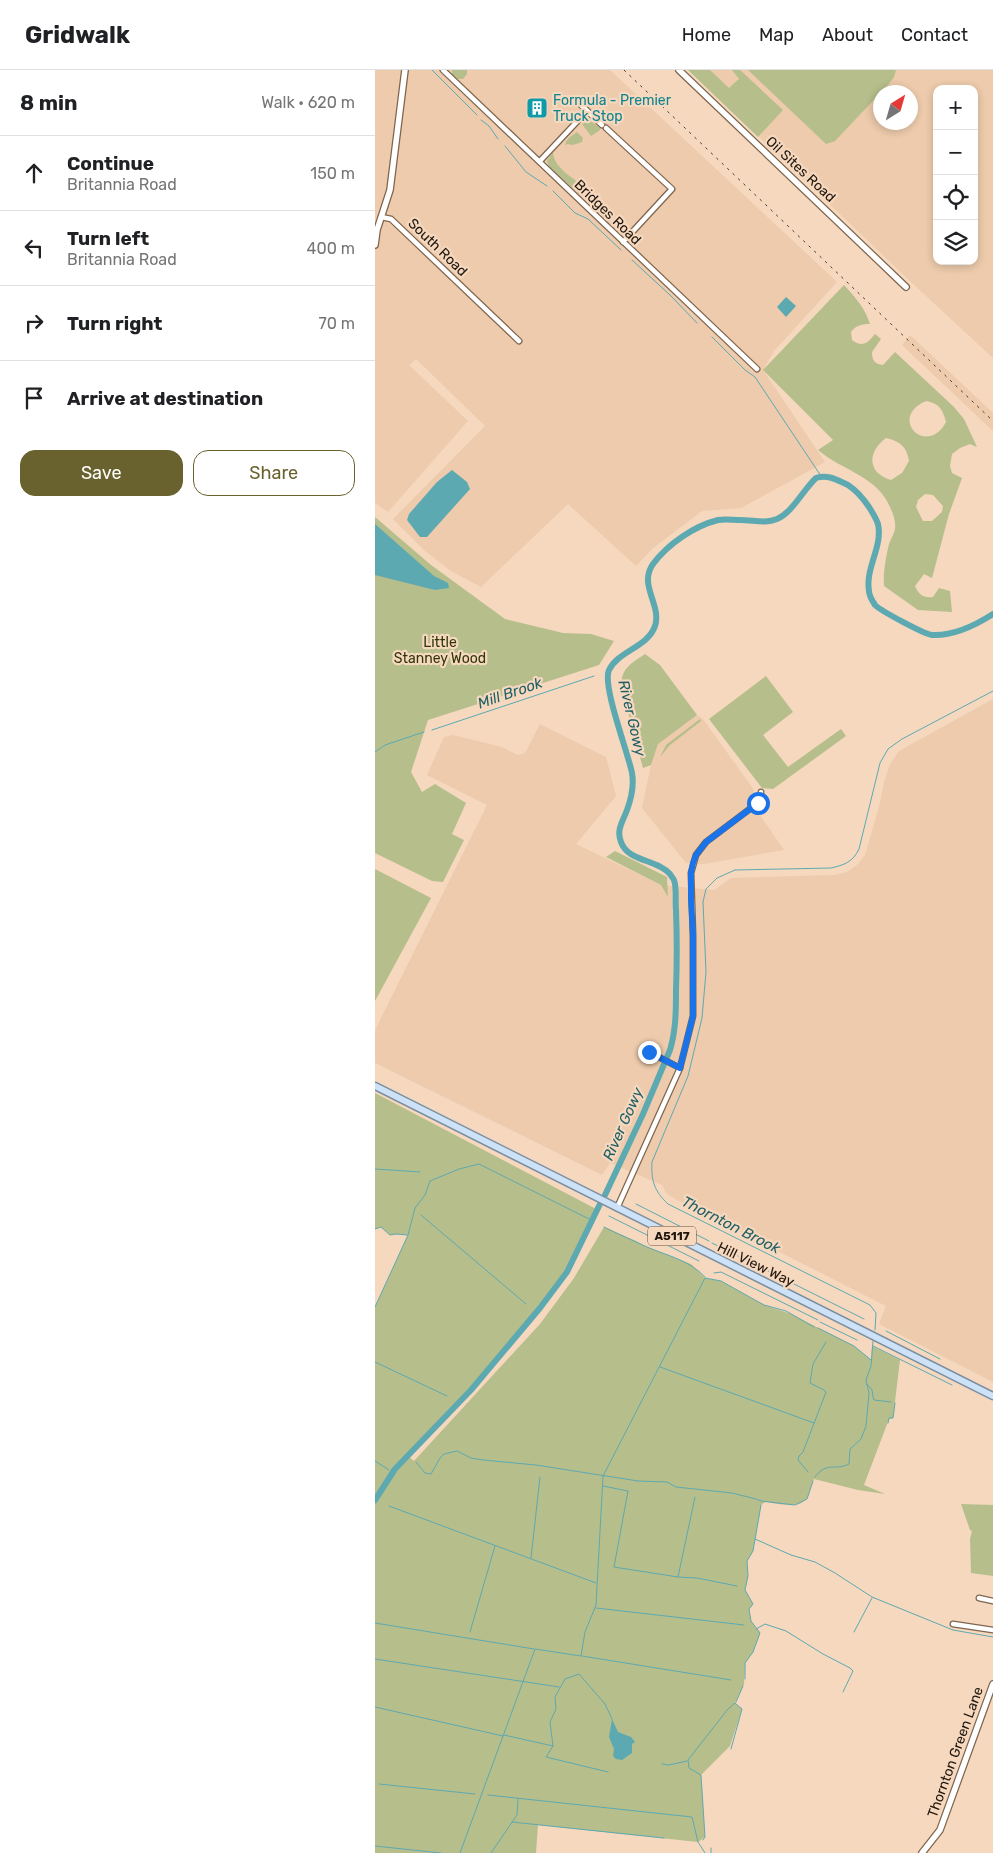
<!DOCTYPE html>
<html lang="en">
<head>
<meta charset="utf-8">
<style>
	:root { --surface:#fff; --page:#f6f6f6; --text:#202124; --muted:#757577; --line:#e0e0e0; --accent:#69622e }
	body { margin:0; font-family:Rubik,sans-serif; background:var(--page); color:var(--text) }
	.controls { position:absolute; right:15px; top:15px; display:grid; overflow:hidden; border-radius:10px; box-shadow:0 2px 8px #0003 }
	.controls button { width:45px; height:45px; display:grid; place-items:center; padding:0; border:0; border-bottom:1px solid var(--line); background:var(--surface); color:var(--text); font:25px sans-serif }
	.compass { position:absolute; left:498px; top:15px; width:45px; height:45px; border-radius:50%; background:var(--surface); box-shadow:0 2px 8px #0003; rotate:37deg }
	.stop { position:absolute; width:15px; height:15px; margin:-11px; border:4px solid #1a73e8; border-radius:50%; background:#fff }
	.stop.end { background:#1a73e8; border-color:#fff; box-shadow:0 1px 5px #0008 }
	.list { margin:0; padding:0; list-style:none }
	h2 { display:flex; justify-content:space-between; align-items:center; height:65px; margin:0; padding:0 20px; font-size:21px }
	h2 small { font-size:16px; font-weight:400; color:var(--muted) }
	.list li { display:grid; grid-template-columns:32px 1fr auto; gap:15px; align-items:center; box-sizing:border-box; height:75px; padding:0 20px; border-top:1px solid var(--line) }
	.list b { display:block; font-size:19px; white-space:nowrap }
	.list p { margin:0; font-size:16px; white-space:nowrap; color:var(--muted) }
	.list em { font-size:16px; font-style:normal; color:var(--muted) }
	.actions { display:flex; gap:10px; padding:15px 20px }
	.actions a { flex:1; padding:11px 0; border:1px solid var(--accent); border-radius:15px; text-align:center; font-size:18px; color:var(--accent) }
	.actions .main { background:var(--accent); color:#fff }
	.icon { flex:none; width:28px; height:28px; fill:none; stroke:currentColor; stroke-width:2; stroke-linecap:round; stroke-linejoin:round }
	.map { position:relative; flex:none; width:618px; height:1783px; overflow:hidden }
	header { display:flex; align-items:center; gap:30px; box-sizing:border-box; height:70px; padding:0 25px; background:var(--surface); border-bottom:1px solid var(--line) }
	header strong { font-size:24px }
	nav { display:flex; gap:28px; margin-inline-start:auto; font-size:18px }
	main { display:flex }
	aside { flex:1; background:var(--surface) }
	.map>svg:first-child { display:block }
</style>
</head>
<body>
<header>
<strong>Gridwalk</strong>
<nav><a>Home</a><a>Map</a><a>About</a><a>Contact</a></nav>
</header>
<main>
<aside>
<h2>8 min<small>Walk · 620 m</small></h2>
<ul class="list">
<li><svg class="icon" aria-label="ahead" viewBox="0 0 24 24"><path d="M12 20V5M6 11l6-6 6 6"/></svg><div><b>Continue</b><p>Britannia Road</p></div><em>150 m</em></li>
<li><svg class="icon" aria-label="left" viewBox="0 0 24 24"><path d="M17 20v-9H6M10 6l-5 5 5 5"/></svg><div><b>Turn left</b><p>Britannia Road</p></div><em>400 m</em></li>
<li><svg class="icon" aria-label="right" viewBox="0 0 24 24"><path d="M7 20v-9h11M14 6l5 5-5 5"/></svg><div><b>Turn right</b></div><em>70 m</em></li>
<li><svg class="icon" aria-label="arrive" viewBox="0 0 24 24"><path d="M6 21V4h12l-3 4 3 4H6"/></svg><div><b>Arrive at destination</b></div></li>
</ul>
<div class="actions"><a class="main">Save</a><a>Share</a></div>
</aside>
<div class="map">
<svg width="618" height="1783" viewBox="0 0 618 1783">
	<rect width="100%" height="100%" fill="#f5d8be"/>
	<!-- built -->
	<g fill="#edcbac" fill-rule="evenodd">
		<polygon points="0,0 235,0 462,212 399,281 388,300 450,392 366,438 327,441 277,479 261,496 193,434 106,517 76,501 50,481 18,449 110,356 41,289 34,295 93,351 13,442 0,433"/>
		<path d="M314,0H618V288L536,212ZM562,19H599V191H562ZM506,22H536V52H506Z"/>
		<polygon points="535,265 618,343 618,361 527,275"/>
		<polygon points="618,629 618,1312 504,1254 511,1236 300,1129 291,1123 287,1115 235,1093 227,1105 0,993 0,960 112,735 52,705 69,667 78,665 127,677 143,685 150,683 165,654 231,687 241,726 201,774 286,815 339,820 356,808 459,805 472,802 482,795 490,785 505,733 509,712 515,694 524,681"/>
		<polygon points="322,645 328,649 379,720 376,732 409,780 329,794 311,793 267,738 276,695 283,674"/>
	</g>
	<!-- green -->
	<g fill="#b6be8b" fill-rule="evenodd">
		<polygon points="77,0 92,0 92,4 88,9 83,9 77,4"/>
		<polygon points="313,0 335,0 354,18 364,9 357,0 365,0 408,40 383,67"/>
		<polygon points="373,0 521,0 519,7 513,15 460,71 451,74"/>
		<polygon points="211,51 217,52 225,58 225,60 216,66 207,54"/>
		<path d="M202,62L208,68L207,72L198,75L192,74L190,76C191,68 197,66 202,62Z"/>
		<path d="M178,82C178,97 199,109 210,117L209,123L204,124L174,96L172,91Z"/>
		<path d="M469,215C480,227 490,238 495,254C487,254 481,255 476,262L477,270C487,278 493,273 500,264L506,269L497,282C497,291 500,294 508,295L520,282L579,337L589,349L602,377L595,374L585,378L577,384L575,396L577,403L587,408L574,444L557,508L549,504L540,516C544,525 548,528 558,527L564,518L575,521L577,542L543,540L509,516C508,502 511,487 514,474C516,469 519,464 520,459C521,452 518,443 515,437C502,406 468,401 443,380L458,370L388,300ZM551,331C564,333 568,340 571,352C552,388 512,348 551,331ZM511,368C525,371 532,377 534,391L527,403L516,410C492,403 492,382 511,368ZM550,424L558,425L568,436L567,442L557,451H548L541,437L543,430Z"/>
		<polygon points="0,447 56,495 130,549 188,563 216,564 239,571 224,595 53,650 36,702 47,722 60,714 91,733 77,764 89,770 68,812 57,811 0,783"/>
		<path d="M270,584L285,595L322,645L283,674L276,695L268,698L246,616C246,598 257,593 270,584Z"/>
		<polygon points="391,606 418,642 388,665 413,697 466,659 471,666 398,719 387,718 334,649"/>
		<polygon points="325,649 326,651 295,675 285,687 291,675"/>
		<polygon points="240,781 292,807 293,827 286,815 231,787"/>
		<polygon points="0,799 56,828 0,931"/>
		<path d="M0,1023L223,1140L192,1202L165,1238L96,1320L33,1386L39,1391L165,1254L199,1208L229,1157L261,1171L270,1176L316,1194L330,1208L346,1211L389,1235L416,1244L479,1276L496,1290L497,1276L525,1290L518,1348L514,1349L489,1415L510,1424L483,1420L439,1409C436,1415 435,1423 432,1428C425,1440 402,1433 390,1432L386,1435L378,1481L372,1491L373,1506L370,1520L378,1534L374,1539L376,1551L385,1563L378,1582L370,1593L369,1614L360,1633L367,1639L355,1676L326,1705L330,1767L323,1772L163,1755L161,1783H0V1237L33,1165L21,1164L15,1165L6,1157L0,1159Z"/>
		<polygon points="586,1434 618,1435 618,1506 596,1503 595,1469 597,1461 595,1460"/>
	</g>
	<!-- water -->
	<g fill="#5da9b1">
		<polygon points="411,227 421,236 411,247 402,237"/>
		<polygon points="77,400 92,412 95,419 52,467 45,467 32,450 34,444 62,412"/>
		<polygon points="0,454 59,506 73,513 74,518 60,520 0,505"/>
		<polygon points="237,1649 243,1662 256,1667 260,1672 257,1674 257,1683 247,1690 241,1689 238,1686 239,1679 234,1667"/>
	</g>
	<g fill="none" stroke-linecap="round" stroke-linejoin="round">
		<!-- stream -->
		<g stroke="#5da9b1" stroke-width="1">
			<polyline points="57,0 102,45"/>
			<polyline points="106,50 114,56 123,69"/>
			<polyline points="130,76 151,102 172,116"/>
			<polyline points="178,121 200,143 213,149 246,180"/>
			<polyline points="257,190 296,226 322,253"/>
			<polyline points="337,267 370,300 380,307 446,406"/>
			<polyline points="57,660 219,606"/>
			<polyline points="0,682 10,675 49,662"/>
			<polyline points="0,1099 45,1102"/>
			<polyline points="261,1134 334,1171"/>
			<polyline points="46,1145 151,1234"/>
			<polyline points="234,1146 324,1191"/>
			<path d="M229,1157C243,1164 257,1170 272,1177C293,1186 314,1190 330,1207"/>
			<polyline points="0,1159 6,1157 15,1165 21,1164 32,1165"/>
			<polyline points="337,1173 489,1249"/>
			<polyline points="339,1203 346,1202 443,1250"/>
			<polyline points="0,1237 33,1165 40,1138 50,1125 55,1111 84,1099 104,1094 218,1151"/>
			<polyline points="445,1252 482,1270"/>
			<polyline points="443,1258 479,1276 496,1290"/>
			<path d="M500,1260L501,1243L495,1235L293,1134C279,1121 276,1110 277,1092L313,1006L327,948L331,902L328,832L331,819L342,808L360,800L456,798C469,795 478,792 484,779L505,693L513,679L527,669L618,621"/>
			<polyline points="511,1261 565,1289"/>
			<polyline points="498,1276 577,1315"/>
			<polyline points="0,1292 72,1326"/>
			<polyline points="285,1297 439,1353"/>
			<path d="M491,1314C500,1320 496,1322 499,1330L516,1332"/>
			<polyline points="513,1353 514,1348 518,1348 520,1333"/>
			<polyline points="0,1391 14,1400"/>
			<polyline points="41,1392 50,1403 56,1404 65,1388 69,1384 82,1381 96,1388 108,1390 161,1395 263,1411 292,1412 301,1417 357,1423 381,1429 386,1431 420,1435 432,1429 438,1411"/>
			<polyline points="433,1402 423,1390 424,1386 428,1382 451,1322 449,1320 435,1313 438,1294 451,1272"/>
			<path d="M440,1407C451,1391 461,1401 474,1394L475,1379L486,1369L491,1356L494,1323L491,1310L496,1296L498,1271"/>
			<polyline points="228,1416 253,1421 239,1497 303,1507 322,1508 362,1516"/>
			<polyline points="14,1436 221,1513"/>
			<polyline points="380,1469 416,1485 440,1492 460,1503 497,1527 578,1560 618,1567"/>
			<polyline points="156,1488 165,1407"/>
			<polyline points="303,1507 320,1427"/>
			<polyline points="221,1538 369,1555"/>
			<polyline points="0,1553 159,1579"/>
			<polyline points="381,1559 390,1554 411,1561 448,1584 475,1598 478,1601 468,1622"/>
			<polyline points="95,1562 120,1476"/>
			<polyline points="479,1562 497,1528"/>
			<polyline points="207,1586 356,1610"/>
			<polyline points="0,1589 184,1617"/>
			<polyline points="370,1609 370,1593 378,1582 385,1563 376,1551 374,1539 378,1534 370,1520 373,1506 372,1491 378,1481 386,1435"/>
			<polyline points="361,1632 368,1616"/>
			<polyline points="0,1637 128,1666"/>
			<polyline points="129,1665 178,1676 171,1687 233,1702"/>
			<polyline points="178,1676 175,1652 181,1639 180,1627 190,1609 204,1604 230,1634 237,1649"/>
			<polyline points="287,1694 294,1695 312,1691"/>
			<polyline points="4,1714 100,1724"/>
			<polyline points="113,1725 317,1747 323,1772 330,1783"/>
			<polyline points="137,1752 289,1768"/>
			<polyline points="328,1770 330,1767 326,1705 314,1698 313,1690 353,1639 360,1633 367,1639 356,1679"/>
			<polyline points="0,1776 66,1783"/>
			<polyline points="85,1783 160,1579 206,1586 210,1562 221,1535 228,1406 330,1208 346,1211 389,1235 411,1241 439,1257"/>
			<polyline points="116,1783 142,1745 143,1729"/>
			<polyline points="336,1783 336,1778"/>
		</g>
		<!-- river -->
		<g stroke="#5da9b1" stroke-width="6">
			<path d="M230,1125L268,1044L295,980C301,960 301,940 301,920C302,893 302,867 301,840C300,832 302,818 299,810C298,808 296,806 295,804C282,789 253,792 246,772C241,760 248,751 252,740C256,729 259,714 257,703C253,682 227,616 234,600C243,581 273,577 280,556C287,535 263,515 278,494C293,474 319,456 343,450C350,449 358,450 365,450C379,450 390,454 402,449C418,442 428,420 441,408C453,404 462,410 473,415C482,421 488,428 494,437C497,442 501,448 503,454C508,477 490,498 494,521C494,525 498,532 500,535C506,541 549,564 557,565C578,566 601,555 618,544"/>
			<polyline points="0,1430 20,1399 96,1320 165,1238 192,1202 225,1134"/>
		</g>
		<!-- street casing -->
		<g stroke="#7e654e" stroke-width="7">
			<g id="street">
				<polyline points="68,0 382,299"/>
				<polyline points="205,34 227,55"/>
				<polyline points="231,58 297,119 248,172"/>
				<polyline points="165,91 212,41"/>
				<polyline points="6,147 16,149 144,271"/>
				<polyline points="274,982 305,998"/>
				<polyline points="242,1138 305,998 318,946 318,865 316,803 321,785 331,772 384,732 386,722"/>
				<polyline points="604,1528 618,1531"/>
				<polyline points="578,1554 618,1560"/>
			</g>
		</g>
		<!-- secondary casing -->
		<g stroke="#7e654e" stroke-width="8">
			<g id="secondary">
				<polyline points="304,0 531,217"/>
				<polyline points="0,175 2,160 15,120 30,0"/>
				<polyline points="547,1783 565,1760 618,1614"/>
			</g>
		</g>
		<!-- primary casing -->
		<g stroke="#7a8ea2" stroke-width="9">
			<polyline id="primary" points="0,1016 618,1326"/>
		</g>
		<!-- street -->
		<use href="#street" stroke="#fff" stroke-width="4.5"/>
		<!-- secondary -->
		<use href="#secondary" stroke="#fff" stroke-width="5.5"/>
		<!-- primary -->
		<use href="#primary" stroke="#cde2f7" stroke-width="6"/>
		<!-- rail -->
		<polyline stroke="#46392d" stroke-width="1" stroke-dasharray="2.5 5" stroke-linecap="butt" points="249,0 618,351"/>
	</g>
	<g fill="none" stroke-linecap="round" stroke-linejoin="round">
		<!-- route -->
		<polyline stroke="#1a73e8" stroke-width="6" points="274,982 305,998 318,946 318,865 316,829 316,803 318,793 321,785 331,772 383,733"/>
	</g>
	<!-- icons -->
	<defs>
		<g id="building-square" transform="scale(1.125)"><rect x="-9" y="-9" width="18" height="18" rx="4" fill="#0f9aa8" stroke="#f5d8be"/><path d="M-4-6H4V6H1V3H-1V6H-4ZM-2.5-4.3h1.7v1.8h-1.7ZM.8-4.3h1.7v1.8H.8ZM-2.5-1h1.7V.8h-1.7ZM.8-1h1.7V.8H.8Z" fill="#fff"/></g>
	</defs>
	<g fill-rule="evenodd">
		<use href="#building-square" x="162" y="38"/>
	</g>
	<g text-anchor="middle" stroke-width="4.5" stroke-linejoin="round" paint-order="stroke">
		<!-- shield labels -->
		<rect fill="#f5d8be" stroke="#605042" stroke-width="1" x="273" y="1156.5" width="48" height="19" rx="4"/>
		<g font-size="12" font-weight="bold" fill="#20160d">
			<text x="297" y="1170">A5117</text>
		</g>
		<!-- culture labels -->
		<g font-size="14" fill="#0d838f" stroke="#f5d8be" text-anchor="start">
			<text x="178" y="35">Formula - Premier<tspan x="178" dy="16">Truck Stop</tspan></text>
		</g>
		<!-- street labels -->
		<g font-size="14" fill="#20160d" stroke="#f5d8be">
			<text transform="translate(426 99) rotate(43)" y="5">Oil Sites Road</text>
			<text transform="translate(233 142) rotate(44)" y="5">Bridges Road</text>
			<text transform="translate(63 177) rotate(44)" y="5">South Road</text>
			<text transform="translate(381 1194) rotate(26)" y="5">Hill View Way</text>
			<text transform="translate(580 1682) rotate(-70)" y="5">Thornton Green Lane</text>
		</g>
		<!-- park labels -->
		<g font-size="14" fill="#303508" stroke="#f5d8be">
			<text x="65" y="577">Little<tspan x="65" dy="16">Stanney Wood</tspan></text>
		</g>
		<!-- water labels -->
		<g font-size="15" font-style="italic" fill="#205f66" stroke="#f5d8be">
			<text transform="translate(135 623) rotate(-19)" y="5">Mill Brook</text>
			<text transform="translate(257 648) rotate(77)" y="5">River Gowy</text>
			<text transform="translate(248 1054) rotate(-66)" y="5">River Gowy</text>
			<text transform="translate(356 1155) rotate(27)" y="5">Thornton Brook</text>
		</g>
	</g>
</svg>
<div class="controls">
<button>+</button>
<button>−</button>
<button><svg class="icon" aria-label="locate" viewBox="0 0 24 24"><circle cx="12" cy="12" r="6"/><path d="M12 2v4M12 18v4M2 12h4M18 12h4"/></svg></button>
<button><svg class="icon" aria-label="layers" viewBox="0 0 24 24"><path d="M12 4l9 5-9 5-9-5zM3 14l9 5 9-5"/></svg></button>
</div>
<svg class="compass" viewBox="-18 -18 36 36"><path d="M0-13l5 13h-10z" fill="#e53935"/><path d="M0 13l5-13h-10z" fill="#757577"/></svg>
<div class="stop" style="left:383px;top:733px"></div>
<div class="stop end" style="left:274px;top:982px"></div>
</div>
</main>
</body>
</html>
